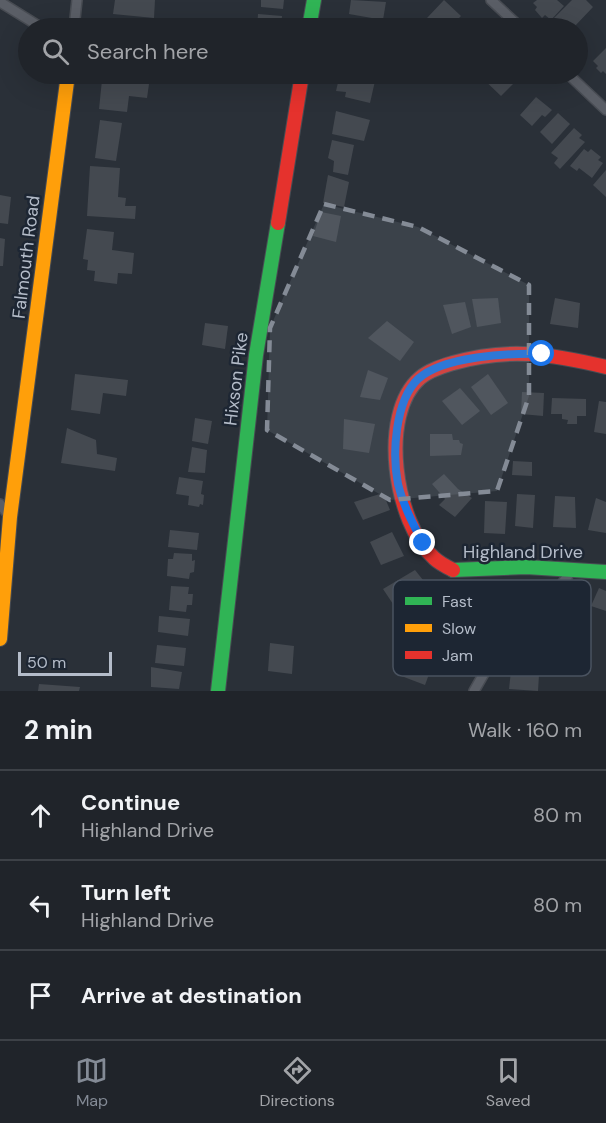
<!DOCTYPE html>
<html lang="en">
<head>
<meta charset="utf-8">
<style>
	:root { --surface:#20242a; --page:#2d3036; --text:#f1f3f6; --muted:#a2a4a8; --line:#3d4147; --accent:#848b96 }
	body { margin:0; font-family:"DM Sans",sans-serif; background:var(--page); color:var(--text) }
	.scale { position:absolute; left:18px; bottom:15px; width:94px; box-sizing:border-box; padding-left:6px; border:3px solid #b4bcc9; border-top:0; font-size:16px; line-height:21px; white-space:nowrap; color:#b4bcc9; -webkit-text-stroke:4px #1d2633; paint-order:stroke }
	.stop { position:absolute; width:18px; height:18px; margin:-14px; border:4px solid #1a73e8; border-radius:50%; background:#fff }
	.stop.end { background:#1a73e8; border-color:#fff; box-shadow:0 2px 6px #0008 }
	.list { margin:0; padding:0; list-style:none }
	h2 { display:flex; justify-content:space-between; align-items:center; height:78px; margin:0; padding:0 24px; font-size:26px }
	h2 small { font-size:20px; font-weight:400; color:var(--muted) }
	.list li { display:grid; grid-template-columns:39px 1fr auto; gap:18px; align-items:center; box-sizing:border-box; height:90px; padding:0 24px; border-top:2px solid var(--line) }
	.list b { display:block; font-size:22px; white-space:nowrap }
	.list p { margin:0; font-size:20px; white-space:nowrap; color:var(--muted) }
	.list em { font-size:20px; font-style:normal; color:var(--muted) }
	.icon { flex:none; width:33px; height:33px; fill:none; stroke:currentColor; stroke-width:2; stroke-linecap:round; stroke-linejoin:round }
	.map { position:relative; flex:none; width:606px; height:691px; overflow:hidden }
	.search { position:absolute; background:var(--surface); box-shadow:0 6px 24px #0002; left:18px; right:18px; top:18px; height:66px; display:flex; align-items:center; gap:15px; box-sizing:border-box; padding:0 21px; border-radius:33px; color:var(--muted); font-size:22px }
	.sheet { height:348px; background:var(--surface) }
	nav { display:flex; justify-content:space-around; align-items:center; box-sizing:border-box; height:84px; border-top:2px solid var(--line); background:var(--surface); font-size:16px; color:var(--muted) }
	nav a { display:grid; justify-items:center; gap:3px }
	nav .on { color:var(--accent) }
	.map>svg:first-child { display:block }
</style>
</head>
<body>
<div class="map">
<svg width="606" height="691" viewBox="0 0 606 691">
	<rect width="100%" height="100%" fill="#2a3038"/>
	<!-- building -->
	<g fill="#444950">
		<polygon points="115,0 155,0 154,18 113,14"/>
		<polygon points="261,0 284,0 283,9 261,7"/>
		<polygon points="351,0 386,2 383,20 349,14"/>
		<polygon points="444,0 461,16 449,28 422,28 429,20 427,18"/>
		<polygon points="537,0 557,0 564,6 551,20 545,15 542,18 535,10 537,7 533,3"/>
		<polygon points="572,0 586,0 593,7 574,27 576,28 552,28 556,25 551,21"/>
		<polygon points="258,14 282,16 281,28 257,28"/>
		<polygon points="606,48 606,74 603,71 601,73 596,68 598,66 593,61"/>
		<polygon points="340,74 375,81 370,103 345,97 346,92 336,91"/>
		<polygon points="480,74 512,74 518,79 501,96 479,75"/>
		<polygon points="102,80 149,84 147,98 129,96 127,112 99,109"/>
		<polygon points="536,97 552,110 545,117 542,115 532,126 520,115"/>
		<polygon points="336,111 370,120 364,141 332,134"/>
		<polygon points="558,113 570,124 552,144 540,132"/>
		<polygon points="100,120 122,123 116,161 95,158"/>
		<polygon points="574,128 582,135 579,138 585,142 560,169 554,163 558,158 551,153"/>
		<polygon points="332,140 354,145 348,175 333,172 334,161 328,158"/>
		<polygon points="584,149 588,152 591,149 601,157 598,160 603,163 592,178 579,168 577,171 570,166"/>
		<polygon points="90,166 120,168 118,197 126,198 125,206 136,206 135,219 87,216"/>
		<polygon points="606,170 606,197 593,185"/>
		<polygon points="328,175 349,182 344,207 323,203"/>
		<polygon points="0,195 11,197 8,224 0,223"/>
		<polygon points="321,212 341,216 336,242 313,236"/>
		<polygon points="87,229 114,232 112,250 134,253 132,274 118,273 117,284 94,281 95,271 87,270 88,260 83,259"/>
		<polygon points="0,238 5,239 3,266 0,266"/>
		<polygon points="498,298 501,323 477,327 472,299"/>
		<polygon points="555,298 580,303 578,328 550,324"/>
		<polygon points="465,302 471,327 452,334 443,305"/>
		<polygon points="387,321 414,342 400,361 368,338"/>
		<polygon points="205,323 228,326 225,349 202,345"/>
		<polygon points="368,370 388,378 380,400 360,397"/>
		<polygon points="75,374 128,380 126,396 103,393 100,414 71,410"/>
		<polygon points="488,374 508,403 491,415 471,387"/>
		<polygon points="460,388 480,411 462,425 442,401"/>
		<polygon points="522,392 544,393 543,416 521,414"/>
		<polygon points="552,398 586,399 586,416 577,416 577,424 567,424 568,420 562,419 562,414 551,414"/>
		<polygon points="599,401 606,402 606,434 594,432"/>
		<polygon points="195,418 212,421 208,444 192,441"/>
		<polygon points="344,419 375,424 369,453 343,449"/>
		<polygon points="67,428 96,440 97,454 117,458 115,471 61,463"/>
		<polygon points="430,434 452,434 453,440 459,440 460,443 463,444 461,455 430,456"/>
		<polygon points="192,447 207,450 205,473 188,472"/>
		<polygon points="513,461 532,462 532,476 512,475"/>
		<polygon points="444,474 458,489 472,498 455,517 439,505 445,499 432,484"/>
		<polygon points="179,477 203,481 201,494 204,495 203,505 200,504 199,507 188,505 189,496 176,494"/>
		<polygon points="383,493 390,510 363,520 354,502"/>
		<polygon points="517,494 535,495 533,528 515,526"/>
		<polygon points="555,496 575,497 576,528 553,527"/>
		<polygon points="596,498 606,502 606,533 588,530"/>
		<polygon points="485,501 507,502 505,534 484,533"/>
		<polygon points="170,530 199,533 197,550 168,547"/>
		<polygon points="392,532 404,556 381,565 370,542"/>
		<polygon points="174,553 192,554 192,561 195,560 194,572 190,573 189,579 167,576 168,559 173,559"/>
		<polygon points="415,570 427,585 395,607 383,589"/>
		<polygon points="171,586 189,587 188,594 193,594 192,605 187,605 186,612 169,610"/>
		<polygon points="599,588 606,591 606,611 591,606"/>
		<polygon points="159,616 190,619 188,636 158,632"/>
		<polygon points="270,643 294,646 292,674 268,671"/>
		<polygon points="157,645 186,648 184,666 155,663"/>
		<polygon points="406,645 435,658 425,685 396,674"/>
		<polygon points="151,667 182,672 179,689 151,687"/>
		<polygon points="511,671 539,675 538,691 509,689"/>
		<polygon points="39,684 80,687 79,691 38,691"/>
	</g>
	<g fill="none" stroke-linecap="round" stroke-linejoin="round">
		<!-- street casing -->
		<g stroke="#484c53" stroke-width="12">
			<g id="street">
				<polyline points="491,0 521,28"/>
				<polyline points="0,2 42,28"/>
				<polyline points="74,28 77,0"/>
				<polyline points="568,74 606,110"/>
				<polyline points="0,504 10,517"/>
				<polyline points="474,691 486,670 507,645 539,614 573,569"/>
			</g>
		</g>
		<!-- fast casing -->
		<g stroke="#484c53" stroke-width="16">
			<g id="fast">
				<polyline points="309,28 314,0"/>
				<polyline points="453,570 526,567 606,572"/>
				<polyline points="218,691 256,355 278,223"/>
			</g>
		</g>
		<!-- slow casing -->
		<g stroke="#484c53" stroke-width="16">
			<polyline id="slow" points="0,639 10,517 68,74"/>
		</g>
		<!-- jam casing -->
		<g stroke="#484c53" stroke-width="16">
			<g id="jam">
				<polyline points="278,223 302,74"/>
				<path d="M453,570C447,567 439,563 434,558C395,524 378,414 420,378C429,370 443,366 453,363C508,347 552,354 606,367"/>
			</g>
		</g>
		<!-- street -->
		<use href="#street" stroke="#5a5e66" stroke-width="9"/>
		<!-- fast -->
		<use href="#fast" stroke="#30b455" stroke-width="14"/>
		<!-- slow -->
		<use href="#slow" stroke="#ff9f0a" stroke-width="14"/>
		<!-- jam -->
		<use href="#jam" stroke="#e5322d" stroke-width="14"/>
	</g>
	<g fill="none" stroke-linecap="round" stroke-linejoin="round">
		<!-- route -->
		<path stroke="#1a73e8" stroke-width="8" d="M423,543C413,524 403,505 398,484C392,454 395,401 418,379C443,356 509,353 542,354"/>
	</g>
	<!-- marked area -->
	<path fill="#848b96" fill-opacity="0.2" stroke="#848b96" stroke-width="4.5" stroke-dasharray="12 8" stroke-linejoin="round" d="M324,204L418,227L529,285V396L497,491L390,500L267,430L270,328Z"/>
	<g text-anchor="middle" stroke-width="5" stroke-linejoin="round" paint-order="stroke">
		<!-- street labels -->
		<g font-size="18" fill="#b4bcc9" stroke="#1d2633">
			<text transform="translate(26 257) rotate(-83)" y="6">Falmouth Road</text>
			<text transform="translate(236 379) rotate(-83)" y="6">Hixson Pike</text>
			<text x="523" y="558">Highland Drive</text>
		</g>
	</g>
	<!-- legend -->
	<rect x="393" y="580" width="198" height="96" rx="9" fill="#1d2633" stroke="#4a5360" stroke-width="1.5"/>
	<rect x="405" y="597" width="27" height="8" fill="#30b455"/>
	<rect x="405" y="624" width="27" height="8" fill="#ff9f0a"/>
	<rect x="405" y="651" width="27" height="8" fill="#e5322d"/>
	<g font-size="16" fill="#b4bcc9">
		<text x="442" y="607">Fast</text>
		<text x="442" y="634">Slow</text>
		<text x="442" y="661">Jam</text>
	</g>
</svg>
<div class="scale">50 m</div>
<div class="stop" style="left:542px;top:354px"></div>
<div class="stop end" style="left:423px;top:543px"></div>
<div class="search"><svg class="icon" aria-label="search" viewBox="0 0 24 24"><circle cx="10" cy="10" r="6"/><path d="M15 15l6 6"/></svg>Search here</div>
</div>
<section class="sheet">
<h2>2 min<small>Walk · 160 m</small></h2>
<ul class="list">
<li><svg class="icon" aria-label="ahead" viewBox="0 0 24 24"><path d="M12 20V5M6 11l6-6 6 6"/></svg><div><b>Continue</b><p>Highland Drive</p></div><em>80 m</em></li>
<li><svg class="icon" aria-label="left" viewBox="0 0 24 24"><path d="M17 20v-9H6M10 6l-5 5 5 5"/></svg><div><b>Turn left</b><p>Highland Drive</p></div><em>80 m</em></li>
<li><svg class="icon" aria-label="arrive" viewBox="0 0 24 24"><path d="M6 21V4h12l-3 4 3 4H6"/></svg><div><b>Arrive at destination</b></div></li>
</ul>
</section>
<nav>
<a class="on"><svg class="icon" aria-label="map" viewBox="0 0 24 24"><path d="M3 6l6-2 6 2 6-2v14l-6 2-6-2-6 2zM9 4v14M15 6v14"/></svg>Map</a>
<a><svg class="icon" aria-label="directions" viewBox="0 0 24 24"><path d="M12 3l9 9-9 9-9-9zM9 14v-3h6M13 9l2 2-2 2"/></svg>Directions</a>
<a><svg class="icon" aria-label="saved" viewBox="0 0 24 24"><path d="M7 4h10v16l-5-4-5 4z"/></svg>Saved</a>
</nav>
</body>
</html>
